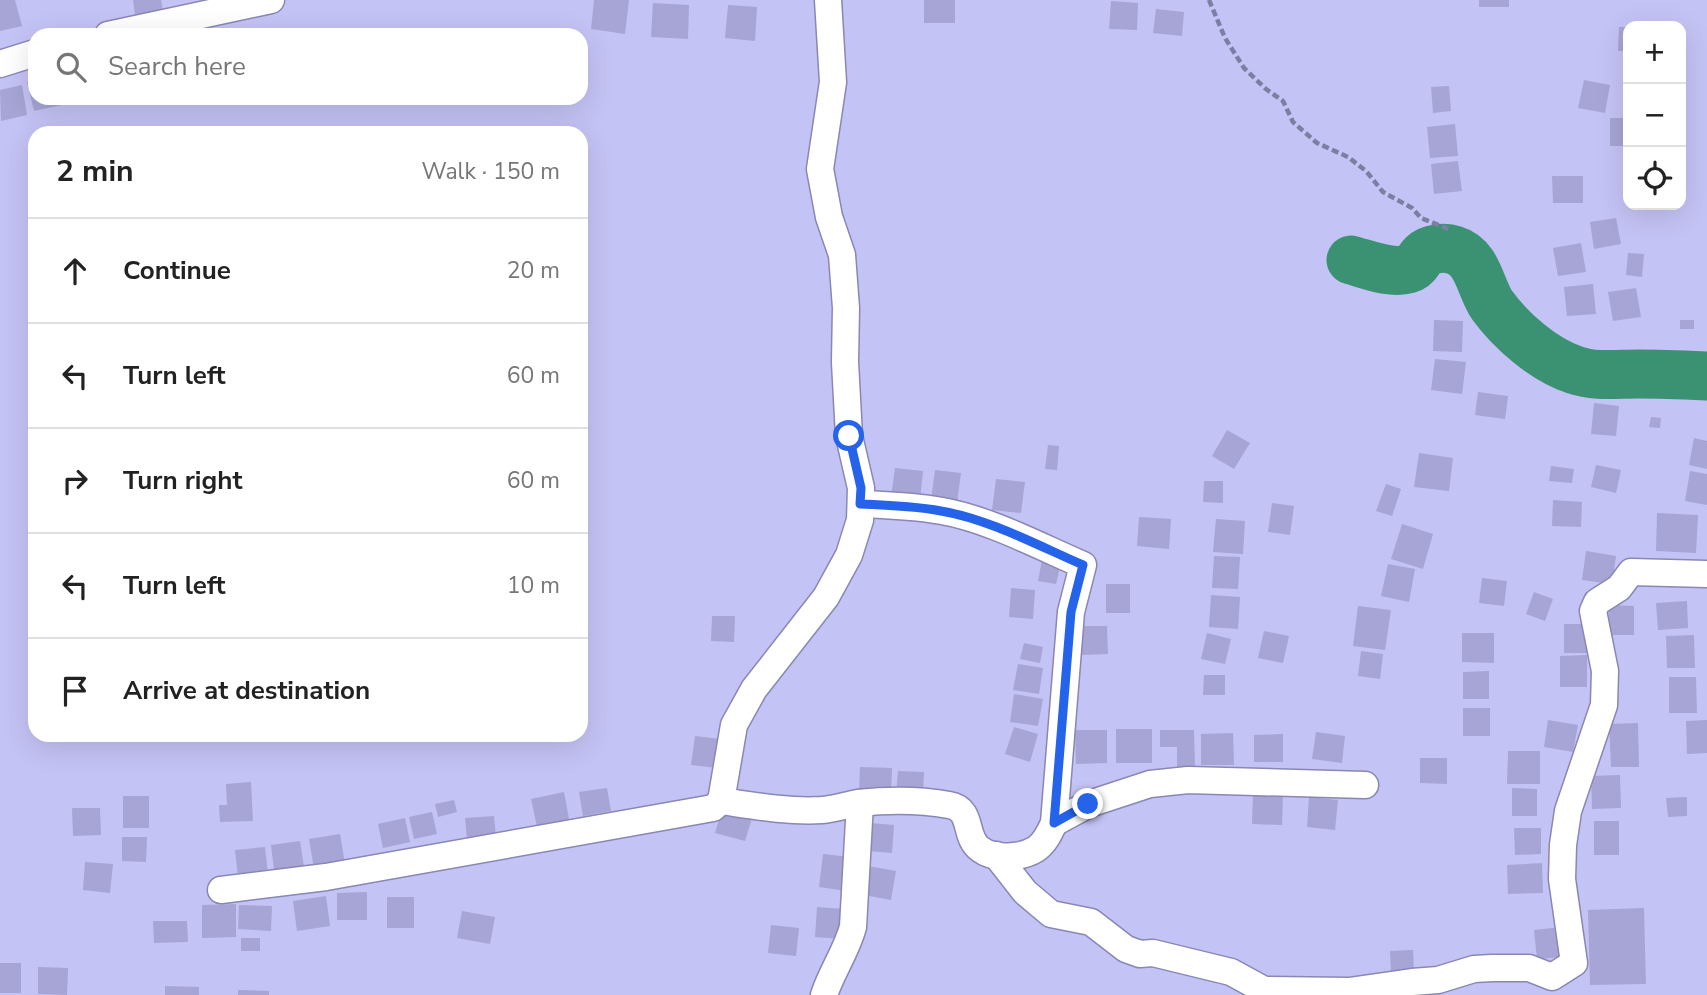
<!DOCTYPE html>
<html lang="en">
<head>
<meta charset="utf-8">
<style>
	:root { --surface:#fff; --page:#f6f6f6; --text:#222; --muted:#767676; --line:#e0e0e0 }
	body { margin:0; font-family:"Nunito Sans",sans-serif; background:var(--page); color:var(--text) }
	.controls { position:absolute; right:21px; top:21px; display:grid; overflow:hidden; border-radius:14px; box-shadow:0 7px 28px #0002 }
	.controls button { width:63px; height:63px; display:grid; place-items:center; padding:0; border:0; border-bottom:2px solid var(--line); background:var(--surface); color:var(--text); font:35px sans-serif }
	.stop { position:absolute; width:21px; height:21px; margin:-16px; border:5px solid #2563eb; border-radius:50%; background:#fff }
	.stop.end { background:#2563eb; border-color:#fff; box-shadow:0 2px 7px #0008 }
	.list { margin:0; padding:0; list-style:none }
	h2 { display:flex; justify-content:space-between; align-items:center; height:91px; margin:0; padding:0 28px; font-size:30px }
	h2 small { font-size:23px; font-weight:400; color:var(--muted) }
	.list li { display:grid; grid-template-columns:46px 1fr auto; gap:21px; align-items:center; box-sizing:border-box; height:105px; padding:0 28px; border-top:2px solid var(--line) }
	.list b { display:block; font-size:26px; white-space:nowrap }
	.list em { font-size:23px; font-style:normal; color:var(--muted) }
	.icon { flex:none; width:38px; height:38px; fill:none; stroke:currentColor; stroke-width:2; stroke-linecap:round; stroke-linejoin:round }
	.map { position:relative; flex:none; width:1707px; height:995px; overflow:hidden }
	.search { position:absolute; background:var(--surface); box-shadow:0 7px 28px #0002; left:28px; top:28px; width:560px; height:77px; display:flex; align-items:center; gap:18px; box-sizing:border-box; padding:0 24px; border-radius:21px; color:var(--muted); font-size:26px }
	.panel { position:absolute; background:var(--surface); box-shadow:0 7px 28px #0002; left:28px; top:126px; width:560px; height:616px; border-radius:21px }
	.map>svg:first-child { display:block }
</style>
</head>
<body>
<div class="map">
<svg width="1707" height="995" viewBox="0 0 1707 995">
	<rect width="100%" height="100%" fill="#c4c3f5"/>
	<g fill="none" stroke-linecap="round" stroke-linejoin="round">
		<!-- river -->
		<path stroke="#3b9272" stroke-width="49" d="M1351,260C1369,265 1391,274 1408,269C1418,266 1417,261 1423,255C1430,248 1445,247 1454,250C1478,257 1480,287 1492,305C1511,331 1544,360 1575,370C1595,377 1617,374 1638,374C1661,374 1684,375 1707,376"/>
	</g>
	<!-- building -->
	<g fill="#a6a5d5">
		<polygon points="0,0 15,0 22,26 0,31"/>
		<polygon points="133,0 161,0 163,11 135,15"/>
		<polygon points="594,0 629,0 625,34 591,29"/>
		<rect x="924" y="0" width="31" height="23"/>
		<rect x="1479" y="0" width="30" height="7"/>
		<polygon points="1111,1 1138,3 1137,30 1109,29"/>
		<polygon points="653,3 689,5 688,39 651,37"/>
		<polygon points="728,5 757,7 755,41 725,38"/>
		<polygon points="1156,9 1184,12 1182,36 1153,33"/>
		<polygon points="1619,27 1628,27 1628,51 1618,51"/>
		<polygon points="1584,80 1610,85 1605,113 1578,108"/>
		<polygon points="35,81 35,98 61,98 62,105 34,111 27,82"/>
		<polygon points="22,85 27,115 1,121 0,90"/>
		<polygon points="1449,86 1451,111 1433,113 1431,87"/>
		<rect x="1610" y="118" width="18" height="28"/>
		<polygon points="1455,124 1458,156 1430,158 1427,127"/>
		<polygon points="1458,161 1462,191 1434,194 1431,164"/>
		<polygon points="1552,176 1583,176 1583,203 1553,203"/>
		<polygon points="1616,218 1621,244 1594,249 1590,222"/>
		<polygon points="1581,243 1586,272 1558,276 1553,248"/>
		<polygon points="1628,253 1644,254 1642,277 1626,275"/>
		<polygon points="1593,284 1596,314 1567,316 1564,287"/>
		<polygon points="1636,288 1641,317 1613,321 1608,292"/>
		<polygon points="1434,320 1463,321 1462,352 1433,351"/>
		<rect x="1680" y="320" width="14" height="9"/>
		<polygon points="1435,359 1466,362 1462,394 1431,390"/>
		<polygon points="1478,392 1508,396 1505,419 1475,415"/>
		<polygon points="1594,403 1619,406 1616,436 1591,434"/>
		<polygon points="1651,417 1661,418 1660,428 1649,427"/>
		<polygon points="1227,430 1250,443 1234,469 1212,456"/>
		<polygon points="1694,438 1707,441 1707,469 1689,465"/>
		<polygon points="1048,445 1059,446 1057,470 1045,469"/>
		<polygon points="1419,453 1453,458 1449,491 1414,487"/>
		<polygon points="1596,465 1621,470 1616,493 1591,487"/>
		<polygon points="1551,466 1574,469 1572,483 1549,481"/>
		<polygon points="895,468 923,471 920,500 891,497"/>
		<polygon points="935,470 961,473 957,503 931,500"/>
		<polygon points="1690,471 1707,474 1707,505 1685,501"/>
		<polygon points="996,479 1025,482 1021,513 992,510"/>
		<polygon points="1204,481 1223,481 1223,503 1203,502"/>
		<polygon points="1386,484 1401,489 1392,516 1376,511"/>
		<polygon points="1553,500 1582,502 1581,527 1552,526"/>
		<polygon points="1272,503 1294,506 1290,535 1268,532"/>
		<polygon points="1657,513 1698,515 1696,553 1656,551"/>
		<polygon points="1139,517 1171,519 1169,549 1137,546"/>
		<polygon points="1216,519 1245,521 1243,554 1213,552"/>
		<polygon points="1402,524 1433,534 1423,569 1391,559"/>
		<polygon points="1586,551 1616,556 1612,584 1582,580"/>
		<polygon points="1043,554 1062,558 1056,584 1038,581"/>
		<polygon points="1214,556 1240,557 1238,589 1212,588"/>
		<polygon points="1388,564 1415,569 1409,602 1381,596"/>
		<polygon points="1482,578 1507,581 1504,606 1479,603"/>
		<rect x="1106" y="584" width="24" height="29"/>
		<polygon points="1011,588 1035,590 1033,619 1009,617"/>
		<polygon points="1534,592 1553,599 1545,621 1526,614"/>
		<polygon points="1211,595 1240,597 1238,629 1209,627"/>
		<polygon points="1687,601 1688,628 1658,630 1656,603"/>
		<polygon points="1609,605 1634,606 1634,635 1608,635"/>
		<polygon points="1358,606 1391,610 1385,650 1353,646"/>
		<polygon points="712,616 735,616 734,642 711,641"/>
		<rect x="1564" y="624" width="23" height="29"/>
		<polygon points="1081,626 1107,626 1108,654 1082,655"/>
		<polygon points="1264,631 1289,636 1283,663 1258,658"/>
		<polygon points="1207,633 1231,639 1225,664 1201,659"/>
		<polygon points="1462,633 1494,633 1494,663 1462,662"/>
		<polygon points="1694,635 1695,668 1667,668 1666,636"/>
		<polygon points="1024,643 1043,647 1040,663 1020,659"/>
		<polygon points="1361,651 1383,654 1380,679 1358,676"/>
		<polygon points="1587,655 1587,687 1560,687 1560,656"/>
		<polygon points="1018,664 1043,668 1039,694 1013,690"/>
		<polygon points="1489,671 1489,699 1463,699 1463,672"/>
		<polygon points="1204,675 1225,675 1225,695 1203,695"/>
		<polygon points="1669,677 1696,677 1697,713 1669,713"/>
		<polygon points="1014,694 1043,699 1038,726 1010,722"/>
		<rect x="1463" y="708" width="27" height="28"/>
		<polygon points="1548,720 1578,725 1573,752 1544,747"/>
		<polygon points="1707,720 1707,753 1687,754 1686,721"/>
		<polygon points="1638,723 1639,767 1611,767 1609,724"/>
		<polygon points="1014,727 1038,734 1030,762 1005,754"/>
		<rect x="1116" y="729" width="36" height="34"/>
		<polygon points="1075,730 1107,730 1107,763 1076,764"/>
		<polygon points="1160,730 1194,730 1195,766 1177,767 1177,747 1160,747"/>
		<polygon points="1316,732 1345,736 1342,763 1312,759"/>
		<polygon points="1233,733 1234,765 1201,765 1201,734"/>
		<polygon points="1283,734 1283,762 1254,762 1254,735"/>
		<polygon points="695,736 721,739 717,768 691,765"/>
		<polygon points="1508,751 1540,751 1540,784 1507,784"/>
		<polygon points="1420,758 1447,758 1447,784 1420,783"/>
		<polygon points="860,767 892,768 891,794 859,793"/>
		<polygon points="898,771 924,772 923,795 896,794"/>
		<polygon points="1620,775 1621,808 1592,809 1591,776"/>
		<polygon points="251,782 253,821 220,822 219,805 227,805 226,784"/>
		<polygon points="607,788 611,811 583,816 579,792"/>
		<polygon points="1512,788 1537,789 1537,816 1512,816"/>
		<polygon points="564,792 570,824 538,831 531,799"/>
		<polygon points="1253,794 1283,795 1282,825 1252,824"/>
		<rect x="123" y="796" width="26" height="32"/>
		<polygon points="1309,797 1338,800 1335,830 1307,827"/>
		<polygon points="1687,797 1687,816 1668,817 1666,798"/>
		<polygon points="454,800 457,812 438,817 435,804"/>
		<polygon points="723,806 753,815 745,841 715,833"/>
		<polygon points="72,808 100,808 101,835 73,836"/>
		<polygon points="432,812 437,834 414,839 409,817"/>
		<polygon points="494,816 496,837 467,839 465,818"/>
		<polygon points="405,818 410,842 383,848 378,824"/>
		<rect x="1594" y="821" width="25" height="34"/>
		<polygon points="870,823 894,825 892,853 868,851"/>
		<polygon points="1514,828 1541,828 1541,854 1515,855"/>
		<polygon points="340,834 345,864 314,869 309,839"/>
		<polygon points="122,837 147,837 146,862 122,861"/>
		<polygon points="300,841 304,867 274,870 271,845"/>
		<polygon points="265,847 268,874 238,877 235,850"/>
		<polygon points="823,854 850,857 846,891 819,887"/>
		<polygon points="85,862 113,864 110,893 83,890"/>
		<polygon points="1542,863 1543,893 1508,894 1507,865"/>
		<polygon points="868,866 896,871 891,900 864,895"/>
		<polygon points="367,892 367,920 337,920 337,893"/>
		<polygon points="326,896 330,926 297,931 293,901"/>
		<rect x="387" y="897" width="27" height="31"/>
		<polygon points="236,904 236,937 202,938 202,905"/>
		<polygon points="239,905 272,906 271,931 238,929"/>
		<polygon points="817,907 844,909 842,939 815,937"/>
		<polygon points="1644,908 1646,984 1590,985 1588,910"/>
		<polygon points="462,911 495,917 490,944 457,938"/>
		<polygon points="153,921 187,921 188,942 154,943"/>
		<polygon points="771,925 799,928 796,956 768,953"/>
		<polygon points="1562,927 1565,957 1537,959 1534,930"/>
		<rect x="241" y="938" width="19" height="13"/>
		<polygon points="1413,950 1414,971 1391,972 1390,951"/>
		<rect x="0" y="963" width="21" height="30"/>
		<polygon points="38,967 68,968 67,995 38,994"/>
		<polygon points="165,986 199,987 199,995 165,995"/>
		<polygon points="238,990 269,991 269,995 238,995"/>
	</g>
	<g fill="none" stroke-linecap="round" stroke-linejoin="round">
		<!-- minor casing -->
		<g stroke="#8887b5" stroke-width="29">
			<g id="minor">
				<polyline points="108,35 271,0"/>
				<polyline points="0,64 35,53"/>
				<path d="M721,801C755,806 788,812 822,810C834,809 846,805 858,803C887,800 921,800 949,805C974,809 963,837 980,849C994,860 1022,858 1036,849C1045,843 1050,832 1054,823L1071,612L1083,565C1039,546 988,519 942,511C915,506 888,505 861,504"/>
				<polyline points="1054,823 1089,804 1150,784 1188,780 1365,785"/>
				<polyline points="996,855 1025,892 1051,914 1091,922 1126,949 1140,954 1153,953 1231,972 1264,990 1349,991 1412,982 1438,980 1474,969 1492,968 1529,968 1552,977 1574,963 1562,879 1563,845 1568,811 1604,705 1605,671 1593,611 1597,602 1619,588 1631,572 1707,574"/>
				<polyline points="221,890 326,877 713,808 721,801 734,725 754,689 826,597 849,555 860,520 861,488 849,436 845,362 846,308 842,255 829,217 820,169 833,82 828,0"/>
				<path d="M824,995C832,971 846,952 853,927L860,803"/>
			</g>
		</g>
		<!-- path -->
		<polyline stroke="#7e7da2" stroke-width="4.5" stroke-dasharray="7 3.5" stroke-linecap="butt" points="1209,0 1225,38 1244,68 1266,89 1283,101 1293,122 1317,143 1348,157 1366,171 1383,192 1412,208 1421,218 1451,230"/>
		<!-- minor -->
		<use href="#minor" stroke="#fff" stroke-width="26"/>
	</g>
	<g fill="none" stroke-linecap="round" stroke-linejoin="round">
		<!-- route -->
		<path stroke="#2563eb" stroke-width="9" d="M849,436L861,488L860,504C888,505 915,506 941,511C989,519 1039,546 1083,565L1071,612L1054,823L1088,804"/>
	</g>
</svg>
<div class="controls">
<button>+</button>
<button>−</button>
<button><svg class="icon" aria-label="locate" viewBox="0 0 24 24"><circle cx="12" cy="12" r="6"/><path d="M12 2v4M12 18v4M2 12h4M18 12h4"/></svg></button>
</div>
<div class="stop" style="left:849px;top:436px"></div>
<div class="stop end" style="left:1088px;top:804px"></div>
<div class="search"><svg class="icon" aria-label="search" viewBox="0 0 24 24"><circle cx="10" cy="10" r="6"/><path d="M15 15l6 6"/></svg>Search here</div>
<section class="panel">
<h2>2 min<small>Walk · 150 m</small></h2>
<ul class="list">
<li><svg class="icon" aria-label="ahead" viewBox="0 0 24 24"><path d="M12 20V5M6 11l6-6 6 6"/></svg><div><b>Continue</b></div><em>20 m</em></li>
<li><svg class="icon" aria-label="left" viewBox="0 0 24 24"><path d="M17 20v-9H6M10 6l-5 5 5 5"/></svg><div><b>Turn left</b></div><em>60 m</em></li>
<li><svg class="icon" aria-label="right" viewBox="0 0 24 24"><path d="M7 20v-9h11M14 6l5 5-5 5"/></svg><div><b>Turn right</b></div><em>60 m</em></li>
<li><svg class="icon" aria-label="left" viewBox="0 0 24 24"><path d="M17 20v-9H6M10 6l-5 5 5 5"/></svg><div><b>Turn left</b></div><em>10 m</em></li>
<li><svg class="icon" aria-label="arrive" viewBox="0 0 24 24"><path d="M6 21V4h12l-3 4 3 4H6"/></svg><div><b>Arrive at destination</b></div></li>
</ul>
</section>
</div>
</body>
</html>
